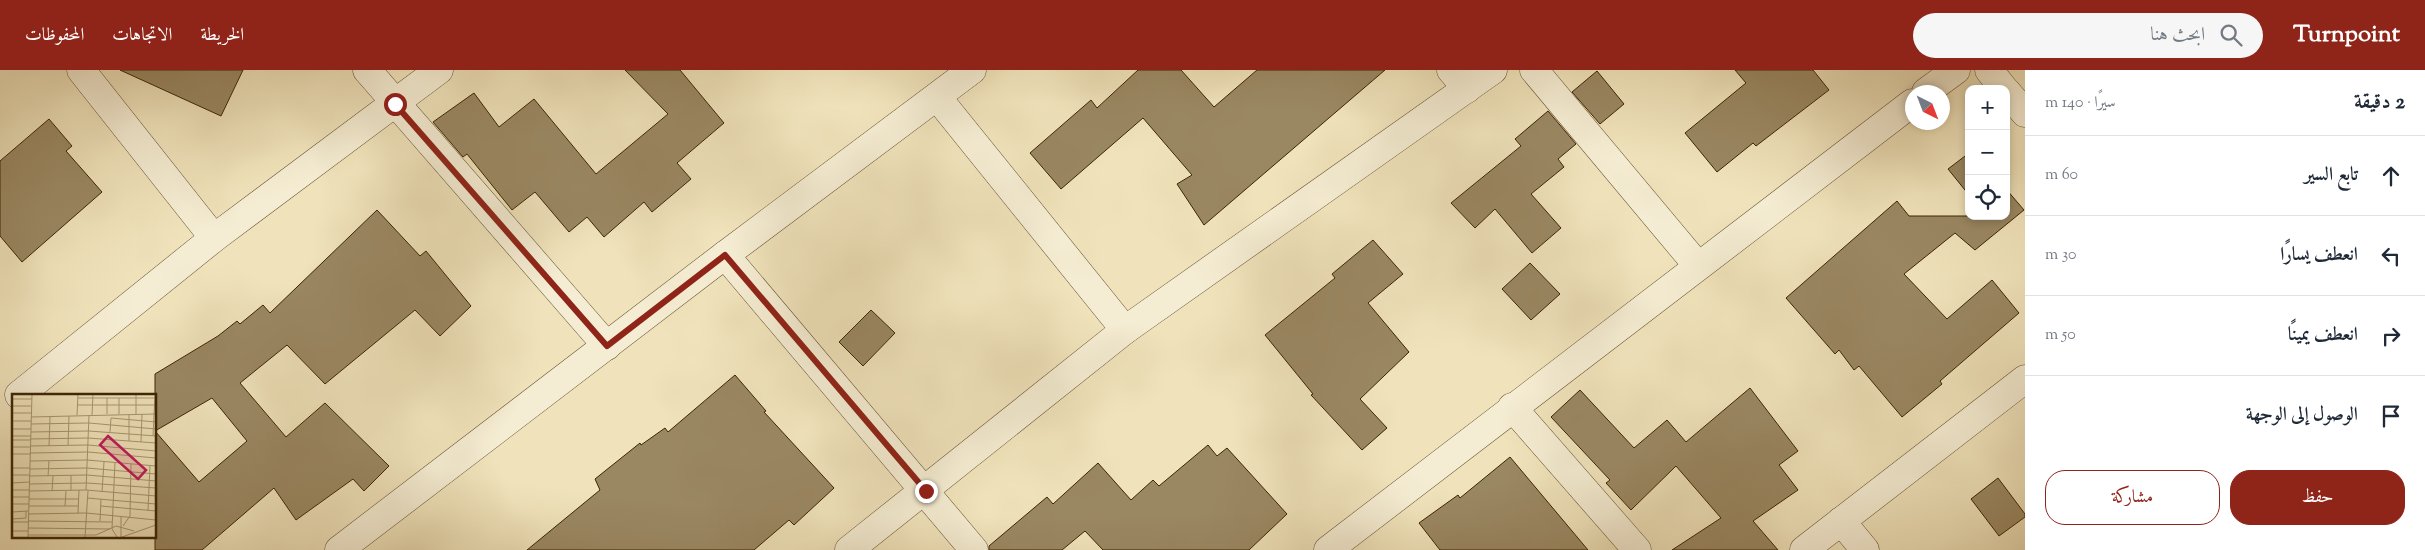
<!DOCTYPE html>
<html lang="ar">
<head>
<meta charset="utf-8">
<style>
	:root { --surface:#fff; --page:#f6f6f7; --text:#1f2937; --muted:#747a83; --line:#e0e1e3; --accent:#8f2418 }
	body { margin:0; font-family:"Sorts Mill Goudy",Amiri,serif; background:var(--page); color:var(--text); direction:rtl }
	.controls { position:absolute; right:15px; top:15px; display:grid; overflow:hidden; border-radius:10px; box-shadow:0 2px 8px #0003 }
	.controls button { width:45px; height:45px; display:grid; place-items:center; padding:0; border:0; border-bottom:1px solid var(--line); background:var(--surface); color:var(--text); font:25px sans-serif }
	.compass { position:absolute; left:1905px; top:15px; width:45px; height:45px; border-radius:50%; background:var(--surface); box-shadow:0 2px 8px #0003; rotate:138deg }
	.stop { position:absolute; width:15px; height:15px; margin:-11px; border:4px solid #8f2418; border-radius:50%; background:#fff }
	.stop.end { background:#8f2418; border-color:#fff; box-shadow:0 1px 5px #0008 }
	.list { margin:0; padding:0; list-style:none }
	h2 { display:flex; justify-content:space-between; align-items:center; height:65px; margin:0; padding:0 20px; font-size:21px }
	h2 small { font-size:16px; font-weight:400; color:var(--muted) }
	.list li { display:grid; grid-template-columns:32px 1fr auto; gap:15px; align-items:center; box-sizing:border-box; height:80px; padding:0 20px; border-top:1px solid var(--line) }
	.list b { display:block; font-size:19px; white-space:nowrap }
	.list em { font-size:16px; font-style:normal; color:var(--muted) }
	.actions { display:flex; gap:10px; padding:15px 20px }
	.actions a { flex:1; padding:11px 0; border:1px solid var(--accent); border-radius:20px; text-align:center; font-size:18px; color:var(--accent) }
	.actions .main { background:var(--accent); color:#fff }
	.icon { flex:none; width:28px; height:28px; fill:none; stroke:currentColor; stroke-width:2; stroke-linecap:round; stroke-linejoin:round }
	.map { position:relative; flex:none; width:2025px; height:480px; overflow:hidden; direction:ltr }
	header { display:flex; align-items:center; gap:30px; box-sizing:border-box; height:70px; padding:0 25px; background:var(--accent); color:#fff }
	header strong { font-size:24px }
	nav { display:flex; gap:28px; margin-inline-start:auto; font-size:18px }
	.search { width:350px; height:45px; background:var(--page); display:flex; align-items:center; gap:12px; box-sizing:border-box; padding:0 18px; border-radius:28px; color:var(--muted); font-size:19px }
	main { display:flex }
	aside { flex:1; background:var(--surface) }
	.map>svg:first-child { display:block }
</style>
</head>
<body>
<header>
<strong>Turnpoint</strong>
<div class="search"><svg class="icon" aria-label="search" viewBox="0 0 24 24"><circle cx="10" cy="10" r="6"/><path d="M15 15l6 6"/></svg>ابحث هنا</div>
<nav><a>الخريطة</a><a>الاتجاهات</a><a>المحفوظات</a></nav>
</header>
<main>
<aside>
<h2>2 دقيقة<small>سيرًا · 140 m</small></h2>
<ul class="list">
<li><svg class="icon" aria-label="ahead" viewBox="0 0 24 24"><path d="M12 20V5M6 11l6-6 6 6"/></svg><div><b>تابع السير</b></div><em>60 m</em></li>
<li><svg class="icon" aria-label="left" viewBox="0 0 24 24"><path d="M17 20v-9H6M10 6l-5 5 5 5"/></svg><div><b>انعطف يسارًا</b></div><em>30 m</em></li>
<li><svg class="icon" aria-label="right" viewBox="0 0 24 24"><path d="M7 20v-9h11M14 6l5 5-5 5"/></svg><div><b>انعطف يمينًا</b></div><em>50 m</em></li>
<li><svg class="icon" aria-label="arrive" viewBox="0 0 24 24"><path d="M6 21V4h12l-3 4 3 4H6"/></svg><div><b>الوصول إلى الوجهة</b></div></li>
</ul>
<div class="actions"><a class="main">حفظ</a><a>مشاركة</a></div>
</aside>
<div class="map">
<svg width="2025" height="480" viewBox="0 0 2025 480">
	<rect width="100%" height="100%" fill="#f0e3bb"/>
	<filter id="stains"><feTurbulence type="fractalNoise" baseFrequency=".004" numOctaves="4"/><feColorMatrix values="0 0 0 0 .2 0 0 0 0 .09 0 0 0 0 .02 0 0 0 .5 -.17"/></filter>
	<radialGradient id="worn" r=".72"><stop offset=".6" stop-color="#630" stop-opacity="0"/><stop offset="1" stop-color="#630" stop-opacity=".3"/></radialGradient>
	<!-- building -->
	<g fill="#9a8863" stroke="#3c2504" fill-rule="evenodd">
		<polygon points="120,0 243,0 221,46"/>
		<polygon points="625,0 680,0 724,53 677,93 691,109 652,142 644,132 604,167 587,147 569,162 535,122 512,140 467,84 463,87 433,52 474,23 499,57 534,29 596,104 668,44"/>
		<polygon points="1138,0 1181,0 1214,37 1257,0 1385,0 1204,155 1177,114 1192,105 1143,48 1061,119 1030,83 1091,30 1097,38"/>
		<polygon points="1735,0 1813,0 1829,20 1756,76 1753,73 1717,102 1685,63 1746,13"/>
		<polygon points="1597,1 1624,34 1600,54 1572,22"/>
		<polygon points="1548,41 1576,74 1558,89 1564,97 1531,124 1561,158 1532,183 1495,139 1475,158 1451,133 1521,76 1515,69"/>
		<polygon points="49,49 72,76 66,81 102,122 22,192 0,166 0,91"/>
		<polygon points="1969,83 1969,125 1948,99"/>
		<polygon points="2006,119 2024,140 1975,180 1955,163 1904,204 1947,249 1992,210 2019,243 1940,311 1942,314 1902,347 1859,296 1854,300 1839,280 1835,284 1786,228 1897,131 1909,146 2006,146"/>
		<path d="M377,140L420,186L426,181L471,236L440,266L415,240L325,314L287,275L240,313L286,367L325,333L389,396L364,421L353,409L296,450L274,418L202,480H155V304L218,266L237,251L240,254L263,235L270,243ZM212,328L247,371L199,412L155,361Z"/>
		<polygon points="1373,170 1403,204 1368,233 1409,282 1360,329 1387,358 1362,380 1311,325 1313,324 1265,265 1335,208 1332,204"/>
		<polygon points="1530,193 1560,224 1531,250 1502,219"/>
		<polygon points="871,240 895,263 863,296 839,272"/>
		<polygon points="735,305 766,341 764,342 834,418 794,455 789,450 754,480 527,480 600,420 595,409 640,373 641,375 665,358 668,362"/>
		<polygon points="1750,318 1798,381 1779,395 1798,420 1753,451 1778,480 1672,480 1721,448 1676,396 1631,440 1606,413 1610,410 1551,347 1580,320 1634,378 1667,350 1686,372"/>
		<polygon points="1208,375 1217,386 1227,378 1287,444 1249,480 1103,480 1085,461 1062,480 989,480 989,476 1047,427 1053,434 1098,393 1131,430 1153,410 1159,416"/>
		<polygon points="1510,387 1588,480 1440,480 1419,453 1458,425 1460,428"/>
		<polygon points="1998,408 2025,444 2025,447 1999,466 1971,429"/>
	</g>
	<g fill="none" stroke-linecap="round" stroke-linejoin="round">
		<!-- street casing -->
		<g stroke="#695432" stroke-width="29">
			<g id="street">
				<polyline points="81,0 214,168"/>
				<polyline points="367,0 607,276"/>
				<polyline points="1451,0 1467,19"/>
				<polyline points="1534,0 1698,196"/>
				<polyline points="1989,0 2004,19"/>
				<polyline points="2006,21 2025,43"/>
				<polyline points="1926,22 1956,0"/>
				<polyline points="937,27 1125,260"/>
				<polyline points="725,185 974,480"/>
				<polyline points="19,325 214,168 439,0"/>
				<polyline points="1512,337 1637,480"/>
				<polyline points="1841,451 1865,480"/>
				<polyline points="339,480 725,185 972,0"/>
				<polyline points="849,480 1125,260 1493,0"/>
				<polyline points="1328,480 1912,33"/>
				<polyline points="1804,480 2025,309"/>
			</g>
		</g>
		<!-- street -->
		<use href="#street" stroke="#f5edd3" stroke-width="28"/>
	</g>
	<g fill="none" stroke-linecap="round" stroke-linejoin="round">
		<!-- route -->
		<polyline stroke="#8f2418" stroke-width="6" points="395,34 607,276 725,185 926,421"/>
	</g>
	<!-- overview -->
	<g transform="translate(12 324)">
		<rect width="144" height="144" fill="#f0e3bb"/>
		<path fill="none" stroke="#a89772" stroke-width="1" d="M66,4H144M0,5H20M65,11H144M0,12H19M0,19H19M95,20V4M107,20V4M124,20V0M65,21L66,0M80,21L81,0M19,23L144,20M0,27H19M19,30L77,29L144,35M0,35H19M19,38L77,37L144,42M98,38L99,24L144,28M0,42H19M141,42L143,0M18,45L76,44L144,49M0,46H18M117,47V20M129,48L130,20M56,51L57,22M18,52L76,51L144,57M37,52L38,23M0,53H18M18,59L76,58L144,64M0,60H18M18,67L75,66L144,72M103,68L100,135L105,143M0,74H18M18,75L75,74L144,80M0,81H17M17,82L75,81L144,87M36,82L37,67M0,89L17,88M17,90L75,89L144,94M0,96H17M74,96L77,21M17,97L74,96L144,102M40,97L41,82M59,97V81M90,98L92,68M0,103H17M75,104L144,110M17,105H66M0,110H17M17,112H66M53,112L54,97M89,112L144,117M136,117L138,71M0,118L16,117M66,119L67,96M16,120L74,119L144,126M109,122V143M0,125L14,124V117M16,127L100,128M88,127L89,105M0,128H16M111,132L118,122L119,70M16,134L98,135M0,137H16M16,141H84L104,132L122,137M16,143L20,0M73,143L76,97M110,143L144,131"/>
		<path fill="#c2185b" fill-opacity="0.15" stroke="#c2185b" stroke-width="2.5" d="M96,42L134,76L126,85L88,51Z"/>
		<rect width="144" height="144" fill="none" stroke="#3c2504" stroke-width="2.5"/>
	</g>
	<rect width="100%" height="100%" filter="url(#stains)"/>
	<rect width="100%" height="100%" fill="url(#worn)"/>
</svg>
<div class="controls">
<button>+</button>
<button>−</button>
<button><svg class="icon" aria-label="locate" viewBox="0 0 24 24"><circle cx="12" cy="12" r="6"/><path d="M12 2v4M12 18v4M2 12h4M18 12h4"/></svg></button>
</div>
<svg class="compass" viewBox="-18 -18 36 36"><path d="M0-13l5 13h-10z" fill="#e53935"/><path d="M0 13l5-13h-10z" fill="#747a83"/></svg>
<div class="stop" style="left:395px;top:34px"></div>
<div class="stop end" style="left:926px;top:421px"></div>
</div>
</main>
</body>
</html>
